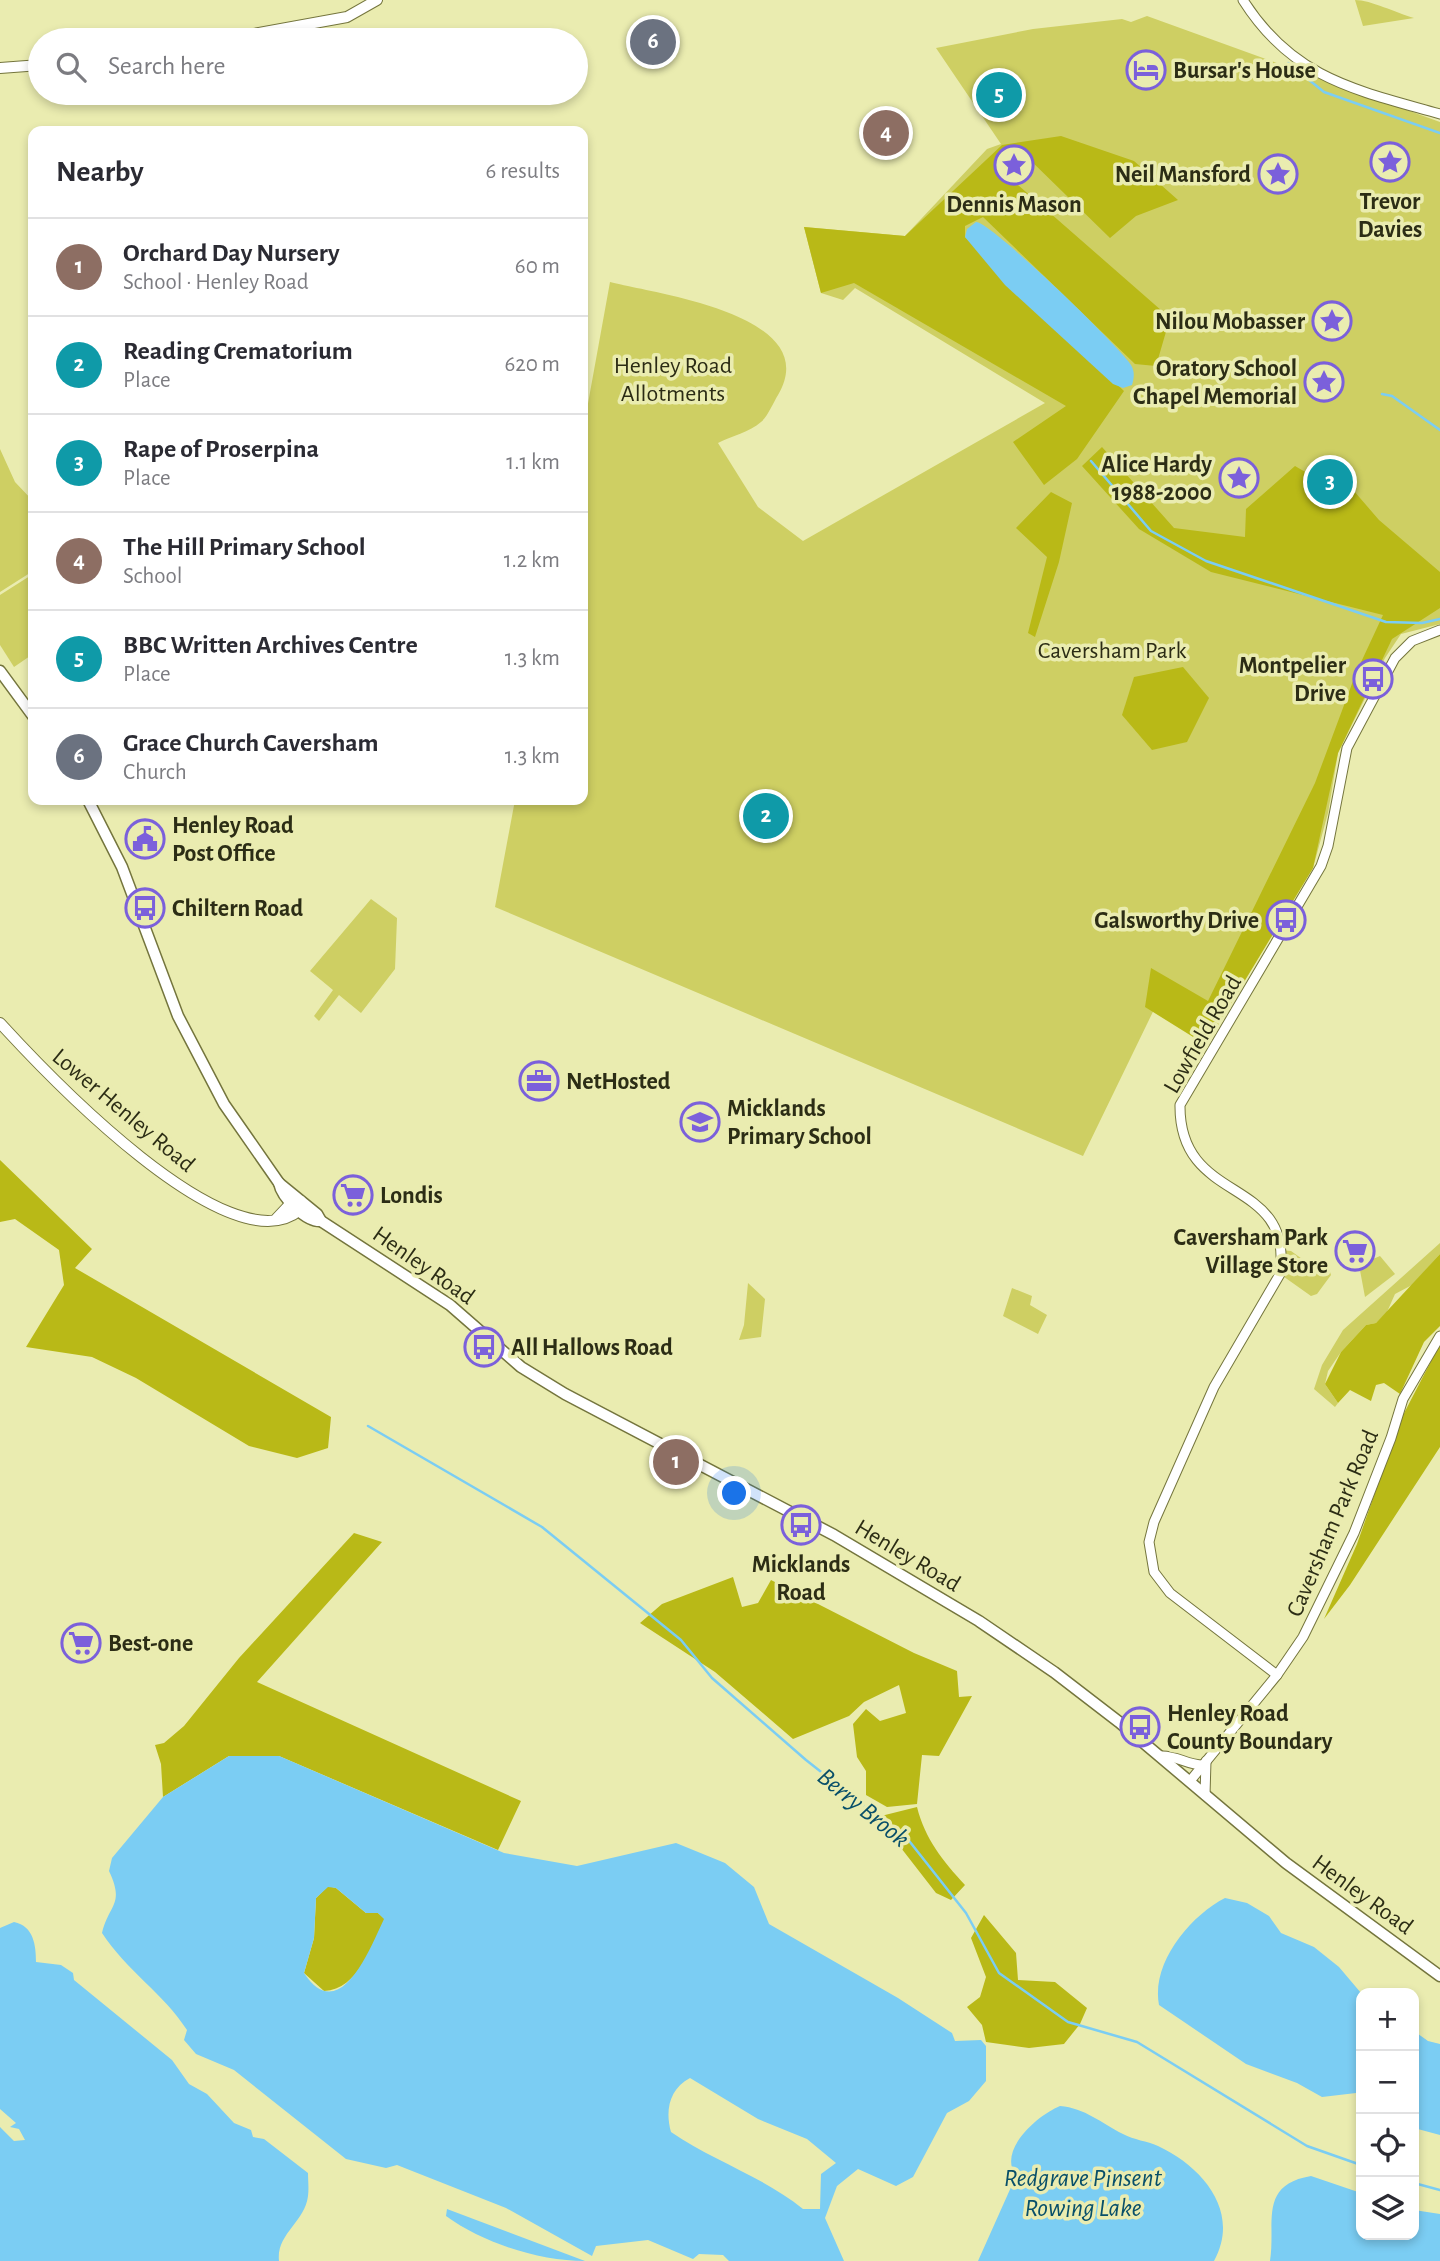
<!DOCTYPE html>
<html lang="en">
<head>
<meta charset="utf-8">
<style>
	:root { --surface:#fff; --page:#f7f7f7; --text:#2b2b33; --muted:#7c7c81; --line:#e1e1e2; --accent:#0b8043 }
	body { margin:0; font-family:"Alegreya Sans",sans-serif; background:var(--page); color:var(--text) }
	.controls { position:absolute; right:21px; bottom:21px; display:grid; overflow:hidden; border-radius:14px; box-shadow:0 4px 10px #0003 }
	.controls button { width:63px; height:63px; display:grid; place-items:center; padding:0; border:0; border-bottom:2px solid var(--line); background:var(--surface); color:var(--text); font:35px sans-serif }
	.you { position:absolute; left:735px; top:1494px; width:24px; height:24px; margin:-18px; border:5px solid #fff; border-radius:50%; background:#1a73e8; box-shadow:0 0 0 10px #1a73e833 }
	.badge { display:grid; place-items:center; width:46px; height:46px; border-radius:50%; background:var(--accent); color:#fff; font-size:23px; font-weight:700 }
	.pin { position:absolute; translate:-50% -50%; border:4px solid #fff; box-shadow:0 2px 7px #0006 }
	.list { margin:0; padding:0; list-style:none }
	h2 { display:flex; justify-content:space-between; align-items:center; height:91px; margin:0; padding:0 28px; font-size:30px }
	h2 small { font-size:23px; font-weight:400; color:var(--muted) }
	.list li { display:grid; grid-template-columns:46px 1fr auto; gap:21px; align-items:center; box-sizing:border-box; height:98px; padding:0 28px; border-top:2px solid var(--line) }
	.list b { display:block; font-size:26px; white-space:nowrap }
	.list p { margin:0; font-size:23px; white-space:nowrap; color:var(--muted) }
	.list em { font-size:23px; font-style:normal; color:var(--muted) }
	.icon { flex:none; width:38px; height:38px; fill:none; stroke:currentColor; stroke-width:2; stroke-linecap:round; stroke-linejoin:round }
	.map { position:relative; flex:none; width:1440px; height:2261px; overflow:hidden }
	.search { position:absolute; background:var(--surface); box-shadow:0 4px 10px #0003; left:28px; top:28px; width:560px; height:77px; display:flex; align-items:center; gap:18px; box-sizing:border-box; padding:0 24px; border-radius:38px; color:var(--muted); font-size:26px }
	.panel { position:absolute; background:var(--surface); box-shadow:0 4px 10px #0003; left:28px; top:126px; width:560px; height:679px; border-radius:14px }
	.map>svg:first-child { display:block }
</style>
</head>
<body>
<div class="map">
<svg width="1440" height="2261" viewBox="0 0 1440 2261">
	<rect width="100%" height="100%" fill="#eaecb0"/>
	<!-- green -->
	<g fill="#cecf63">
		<path d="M1355,0C1371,0 1396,13 1414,18L1363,26Z"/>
		<path d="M1147,16L1440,122V624L1401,634L1385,658L1338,753L1328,813L1313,868L1213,1025L1164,989L1083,1156L495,907L515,800H583V431L610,282C657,294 825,315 778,395C773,403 768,416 761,422C750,432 731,436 718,443L758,507L803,541L1045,403L855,288L843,300L821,293L804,227L905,236L987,149L1001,144L936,48L1033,29L1122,19L1131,22Z"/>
		<polygon points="0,449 15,482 33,501 33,571 0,592"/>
		<polygon points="33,574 33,654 14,667 0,645 0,595"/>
		<polygon points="371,899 397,918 395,969 361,1013 339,995 319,1021 314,1016 333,990 310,971"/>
		<polygon points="1440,1243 1440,1254 1412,1285 1395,1294 1387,1312 1376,1323 1366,1325 1341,1352 1328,1371 1325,1384 1338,1403 1335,1407 1314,1389 1322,1365 1343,1330"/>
		<polygon points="1281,1250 1291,1251 1319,1271 1328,1266 1331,1275 1317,1294 1311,1296 1280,1274"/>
		<polygon points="1380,1256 1395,1274 1365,1297 1359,1265"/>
		<polygon points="748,1283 765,1299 761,1337 739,1340 744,1325"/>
		<polygon points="1012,1288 1032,1296 1030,1305 1047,1315 1038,1334 1003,1316"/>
	</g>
	<!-- forest -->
	<g fill="#b9b917">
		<polygon points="1061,136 1134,161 1178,200 1136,216 1110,238 1025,155 1006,158 1009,177 1170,318 1156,366 1135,364 983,217 965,226 965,237 1124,391 1077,459 1044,485 1013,442 1066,406 854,283 821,293 804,227 905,236 1002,145"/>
		<polygon points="1102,447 1174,528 1245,537 1246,509 1295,466 1319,480 1341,476 1379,520 1440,572 1440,608 1392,639 1338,753 1313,868 1206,1045 1145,1007 1151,968 1208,1001 1315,783 1356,673 1383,615 1211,572 1139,529 1082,466"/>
		<polygon points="1051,492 1072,503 1059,562 1035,637 1028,633 1047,557 1016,528"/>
		<polygon points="1183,667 1209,698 1187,742 1152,750 1122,715 1134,677"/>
		<polygon points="0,1160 92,1249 75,1268 331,1417 328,1448 297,1458 249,1446 136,1378 92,1357 26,1347 64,1285 59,1250 15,1219 0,1222"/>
		<polygon points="1440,1254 1440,1326 1424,1342 1400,1394 1384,1383 1376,1385 1371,1401 1350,1390 1338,1403 1325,1384 1341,1352 1366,1325 1376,1323"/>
		<polygon points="1440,1344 1440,1447 1350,1585 1324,1619 1357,1544 1401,1419"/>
		<polygon points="354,1533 382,1542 257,1682 521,1801 498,1850 279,1756 229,1756 163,1797 161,1764 155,1745 164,1743 184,1726 239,1658"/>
		<polygon points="733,1577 742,1607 758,1603 771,1580 914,1653 957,1671 959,1697 972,1696 939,1756 922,1755 917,1804 887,1807 866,1795 866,1771 857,1757 853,1724 866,1709 880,1721 906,1713 899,1685 864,1702 849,1716 793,1739 715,1672 640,1623 662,1604"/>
		<path d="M917,1807C925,1839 943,1861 965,1885L951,1900L936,1893L877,1817Z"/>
		<path d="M328,1886L336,1888L366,1913H378L385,1919C371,1946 359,1989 324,1991L304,1973L314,1938L316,1898Z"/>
		<polygon points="984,1915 1016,1953 1018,1980 1055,1982 1087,2008 1080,2024 1064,2044 1029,2048 986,2042 982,2025 967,2007 980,1997 986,1977 971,1938"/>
	</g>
	<!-- water -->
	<g fill="#7bcdf3" fill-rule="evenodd">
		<path d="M976,222C990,221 1119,346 1131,365C1135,372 1134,378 1132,385L1123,388L1113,384L1005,285L965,237L967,229Z"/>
		<path d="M229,1756H279L504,1853L577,1866L676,1843L725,1863L754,1887L769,1924L898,1998L952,2033L955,2041L981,2040L986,2046V2081L969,2101L947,2113L913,2177L896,2186L858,2169L837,2186L825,2218L844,2261H729L723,2255L699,2254L693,2259L648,2240L596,2246L592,2256L506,2208L397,2165L386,2168L346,2159L234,2070L196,2054L184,2040L187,2030C164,1994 126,1970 102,1933C109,1904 125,1905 109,1871L112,1858L163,1797ZM328,1887L336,1888L366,1913H378L384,1919C371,1946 340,2028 304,1973L314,1938L316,1898ZM690,2078L758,2119L807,2139L836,2163L821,2174L820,2209H803C764,2177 713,2161 671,2132C665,2111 669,2089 690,2078Z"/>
		<path d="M1225,1898L1247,1903L1269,1916L1281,1933L1314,1947L1339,1967L1361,1993V2096L1356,2093L1322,2097L1297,2083L1246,2064L1159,2005C1151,1963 1190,1916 1225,1898Z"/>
		<path d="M14,1922C34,1926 36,1946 36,1962L61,1965L73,1973L74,1980L172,2060L189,2084L207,2094L234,2123L251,2130L253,2137L264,2139L308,2173C308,2180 309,2188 308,2196C305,2222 276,2234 279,2261H0V2127L14,2141L25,2140L19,2129L10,2127L16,2123L0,2109V1928Z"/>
		<polygon points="1414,2031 1428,2041 1440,2044 1440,2135 1414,2128"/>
		<path d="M1060,2106C1085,2108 1101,2123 1123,2134C1134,2140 1147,2141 1158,2146C1203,2167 1241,2212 1214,2261H978L1016,2176C997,2150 1038,2115 1060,2106Z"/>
		<path d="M1311,2176L1361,2193V2235H1414V2210L1440,2214V2261H1270C1276,2223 1258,2185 1311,2176Z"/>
		<path d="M447,2209L585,2261C539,2261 483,2243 446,2216Z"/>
	</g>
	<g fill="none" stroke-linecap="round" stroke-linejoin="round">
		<!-- stream -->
		<g stroke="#7bcdf3" stroke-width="2.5">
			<polyline points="1288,63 1324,92 1440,133"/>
			<polyline points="1382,394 1392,396 1440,430"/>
			<polyline points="1091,461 1151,531 1206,561 1386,622 1422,623 1440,619"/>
			<polyline points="368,1426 542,1527 681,1640 712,1678 806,1760 910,1842 966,1913 999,1973 1068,2022 1137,2042 1307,2146 1361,2165"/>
			<polyline points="1414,2183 1440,2190"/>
		</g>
		<!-- tertiary casing -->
		<g stroke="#74753d" stroke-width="11">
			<g id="tertiary">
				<path d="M1243,0C1293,79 1356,90 1440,114"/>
				<path d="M1277,1675L1170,1593L1154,1572L1149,1542L1154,1522L1214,1387L1280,1274C1294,1174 1179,1207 1180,1105L1321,866L1328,846L1347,748L1395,658L1412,641L1440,630"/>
				<path d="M1161,1756C1176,1755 1187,1765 1203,1765"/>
				<polyline points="1190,1781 1277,1675 1303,1637 1354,1533 1391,1438 1403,1399 1440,1336"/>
				<polyline points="1205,1795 1206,1761"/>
			</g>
		</g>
		<!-- secondary casing -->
		<g stroke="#74753d" stroke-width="12">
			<g id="secondary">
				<polyline points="220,40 347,17 377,0"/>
				<polyline points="0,68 40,65"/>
				<path d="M0,1023C44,1071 230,1269 300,1210L301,1201L292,1202L275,1220"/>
			</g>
		</g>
		<!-- primary casing -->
		<g stroke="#74753d" stroke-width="13">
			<g id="primary">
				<polyline points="0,671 33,716"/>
				<polyline points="88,800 122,867 178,1016 224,1104 279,1183 317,1214 321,1221 450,1305 521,1367 565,1394 834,1535 979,1621 1054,1672 1119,1722 1286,1863 1440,1976"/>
				<path d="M279,1183C282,1198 306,1222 321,1221"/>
			</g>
		</g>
		<!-- tertiary -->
		<use href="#tertiary" stroke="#fff" stroke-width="9"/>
		<!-- secondary -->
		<use href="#secondary" stroke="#fff" stroke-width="10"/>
		<!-- primary -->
		<use href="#primary" stroke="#fff" stroke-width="10"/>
	</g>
	<!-- icons -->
	<defs>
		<g id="hotel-ring" transform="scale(2.0125)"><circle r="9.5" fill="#eaecb0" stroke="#7b60db" stroke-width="1.5"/><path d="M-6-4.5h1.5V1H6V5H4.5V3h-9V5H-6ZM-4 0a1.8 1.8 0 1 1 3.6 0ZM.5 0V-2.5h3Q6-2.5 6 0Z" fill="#7b60db"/></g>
		<g id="sight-ring" transform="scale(2.0125)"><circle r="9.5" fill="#eaecb0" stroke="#7b60db" stroke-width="1.5"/><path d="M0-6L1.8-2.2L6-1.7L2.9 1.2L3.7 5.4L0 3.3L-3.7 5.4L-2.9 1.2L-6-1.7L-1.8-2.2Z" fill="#7b60db"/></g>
		<g id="bus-ring" transform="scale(2.0125)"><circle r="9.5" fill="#eaecb0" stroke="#7b60db" stroke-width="1.5"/><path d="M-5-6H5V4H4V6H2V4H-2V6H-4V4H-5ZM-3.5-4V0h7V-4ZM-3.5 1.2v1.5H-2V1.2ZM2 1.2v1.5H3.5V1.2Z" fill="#7b60db"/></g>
		<g id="civic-ring" transform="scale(2.0125)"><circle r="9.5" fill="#eaecb0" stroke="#7b60db" stroke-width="1.5"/><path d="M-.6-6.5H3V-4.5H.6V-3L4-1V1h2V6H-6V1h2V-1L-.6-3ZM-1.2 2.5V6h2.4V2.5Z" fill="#7b60db"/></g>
		<g id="office-ring" transform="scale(2.0125)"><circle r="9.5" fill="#eaecb0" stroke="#7b60db" stroke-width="1.5"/><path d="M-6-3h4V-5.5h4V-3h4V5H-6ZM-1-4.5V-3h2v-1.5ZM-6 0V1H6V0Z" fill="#7b60db"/></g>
		<g id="school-ring" transform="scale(2.0125)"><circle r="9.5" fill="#eaecb0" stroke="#7b60db" stroke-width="1.5"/><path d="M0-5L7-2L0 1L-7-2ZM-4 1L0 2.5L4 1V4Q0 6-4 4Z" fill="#7b60db"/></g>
		<g id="supermarket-ring" transform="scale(2.0125)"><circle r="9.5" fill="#eaecb0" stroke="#7b60db" stroke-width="1.5"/><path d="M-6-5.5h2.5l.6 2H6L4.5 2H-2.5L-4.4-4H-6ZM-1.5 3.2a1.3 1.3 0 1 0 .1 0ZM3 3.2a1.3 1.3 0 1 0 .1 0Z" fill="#7b60db"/></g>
	</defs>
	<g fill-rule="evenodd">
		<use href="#hotel-ring" x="1146" y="70"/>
		<use href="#sight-ring" x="1390" y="162"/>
		<use href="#sight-ring" x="1014" y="165"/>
		<use href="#sight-ring" x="1278" y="174"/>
		<use href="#sight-ring" x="1332" y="321"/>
		<use href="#sight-ring" x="1324" y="382"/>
		<use href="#sight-ring" x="1239" y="478"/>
		<use href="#bus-ring" x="1373" y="679"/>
		<use href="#civic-ring" x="145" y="839"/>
		<use href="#bus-ring" x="145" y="908"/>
		<use href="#bus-ring" x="1286" y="920"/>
		<use href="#office-ring" x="539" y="1081"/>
		<use href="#school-ring" x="700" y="1122"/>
		<use href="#supermarket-ring" x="353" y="1195"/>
		<use href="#supermarket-ring" x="1355" y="1251"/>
		<use href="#bus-ring" x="484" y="1347"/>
		<use href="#bus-ring" x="801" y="1525"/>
		<use href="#supermarket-ring" x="81" y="1643"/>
		<use href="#bus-ring" x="1140" y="1727"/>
	</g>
	<g text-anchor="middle" stroke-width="7" stroke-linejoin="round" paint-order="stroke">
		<!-- poi labels -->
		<g font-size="24" font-weight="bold" fill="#2c2d15" stroke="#eaecb0" text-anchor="start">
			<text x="1173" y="78">Bursar's House</text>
			<text x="1251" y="182" text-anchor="end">Neil Mansford</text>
			<text x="1390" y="209" text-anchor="middle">Trevor<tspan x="1390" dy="28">Davies</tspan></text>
			<text x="1014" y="212" text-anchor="middle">Dennis Mason</text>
			<text x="1305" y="329" text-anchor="end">Nilou Mobasser</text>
			<text x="1297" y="376" text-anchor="end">Oratory School<tspan x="1297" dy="28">Chapel Memorial</tspan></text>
			<text x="1212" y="472" text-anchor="end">Alice Hardy<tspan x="1212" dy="28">1988-2000</tspan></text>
			<text x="1346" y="673" text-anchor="end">Montpelier<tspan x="1346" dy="28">Drive</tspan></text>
			<text x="172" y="833">Henley Road<tspan x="172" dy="28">Post Office</tspan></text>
			<text x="172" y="916">Chiltern Road</text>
			<text x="1259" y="928" text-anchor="end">Galsworthy Drive</text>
			<text x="566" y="1089">NetHosted</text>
			<text x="727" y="1116">Micklands<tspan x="727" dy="28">Primary School</tspan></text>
			<text x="380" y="1203">Londis</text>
			<text x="1328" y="1245" text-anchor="end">Caversham Park<tspan x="1328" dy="28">Village Store</tspan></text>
			<text x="511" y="1355">All Hallows Road</text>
			<text x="801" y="1572" text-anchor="middle">Micklands<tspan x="801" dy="28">Road</tspan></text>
			<text x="108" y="1651">Best-one</text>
			<text x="1167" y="1721">Henley Road<tspan x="1167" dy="28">County Boundary</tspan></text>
		</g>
		<!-- park labels -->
		<g font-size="24" fill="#2b2b14" stroke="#eaecb0">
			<text x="673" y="373">Henley Road<tspan x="673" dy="28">Allotments</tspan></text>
			<text x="1112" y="658">Caversham Park</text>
		</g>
		<!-- street labels -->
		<g font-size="24" fill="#2c2d15" stroke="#eaecb0">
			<text transform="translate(1202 1034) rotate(-60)" y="8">Lowfield Road</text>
			<text transform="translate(124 1110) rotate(40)" y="8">Lower Henley Road</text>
			<text transform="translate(424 1265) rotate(35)" y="8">Henley Road</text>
			<text transform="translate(1332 1523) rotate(-67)" y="8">Caversham Park Road</text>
			<text transform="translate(908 1555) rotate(31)" y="8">Henley Road</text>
			<text transform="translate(1363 1894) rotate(36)" y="8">Henley Road</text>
		</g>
		<!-- water labels -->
		<g font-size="26" font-style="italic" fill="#084f69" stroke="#eaecb0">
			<text transform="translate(864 1807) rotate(39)" y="9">Berry Brook</text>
			<text x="1083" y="2186">Redgrave Pinsent<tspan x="1083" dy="30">Rowing Lake</tspan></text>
		</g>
	</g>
</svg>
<div class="controls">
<button>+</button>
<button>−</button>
<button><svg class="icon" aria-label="locate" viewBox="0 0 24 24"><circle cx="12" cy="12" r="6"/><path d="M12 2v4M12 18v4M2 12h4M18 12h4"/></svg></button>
<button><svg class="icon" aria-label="layers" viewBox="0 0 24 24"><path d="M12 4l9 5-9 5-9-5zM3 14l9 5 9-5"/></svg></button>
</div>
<div class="you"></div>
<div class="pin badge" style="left:676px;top:1462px;background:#8d6e63">1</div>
<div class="pin badge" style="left:766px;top:816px;background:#0f9aa8">2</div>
<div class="pin badge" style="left:1330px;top:482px;background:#0f9aa8">3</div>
<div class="pin badge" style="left:886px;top:133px;background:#8d6e63">4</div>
<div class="pin badge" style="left:999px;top:95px;background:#0f9aa8">5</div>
<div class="pin badge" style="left:653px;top:42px;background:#6b7280">6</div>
<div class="search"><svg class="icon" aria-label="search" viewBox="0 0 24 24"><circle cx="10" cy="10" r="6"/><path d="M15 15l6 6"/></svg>Search here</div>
<section class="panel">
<h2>Nearby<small>6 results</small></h2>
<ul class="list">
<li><span class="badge" style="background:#8d6e63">1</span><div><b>Orchard Day Nursery</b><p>School · Henley Road</p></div><em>60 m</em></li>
<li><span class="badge" style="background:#0f9aa8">2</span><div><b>Reading Crematorium</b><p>Place</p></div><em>620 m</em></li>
<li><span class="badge" style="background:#0f9aa8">3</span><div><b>Rape of Proserpina</b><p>Place</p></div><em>1.1 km</em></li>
<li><span class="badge" style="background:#8d6e63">4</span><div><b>The Hill Primary School</b><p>School</p></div><em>1.2 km</em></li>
<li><span class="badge" style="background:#0f9aa8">5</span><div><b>BBC Written Archives Centre</b><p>Place</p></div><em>1.3 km</em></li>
<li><span class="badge" style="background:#6b7280">6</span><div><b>Grace Church Caversham</b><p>Church</p></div><em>1.3 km</em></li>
</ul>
</section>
</div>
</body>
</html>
